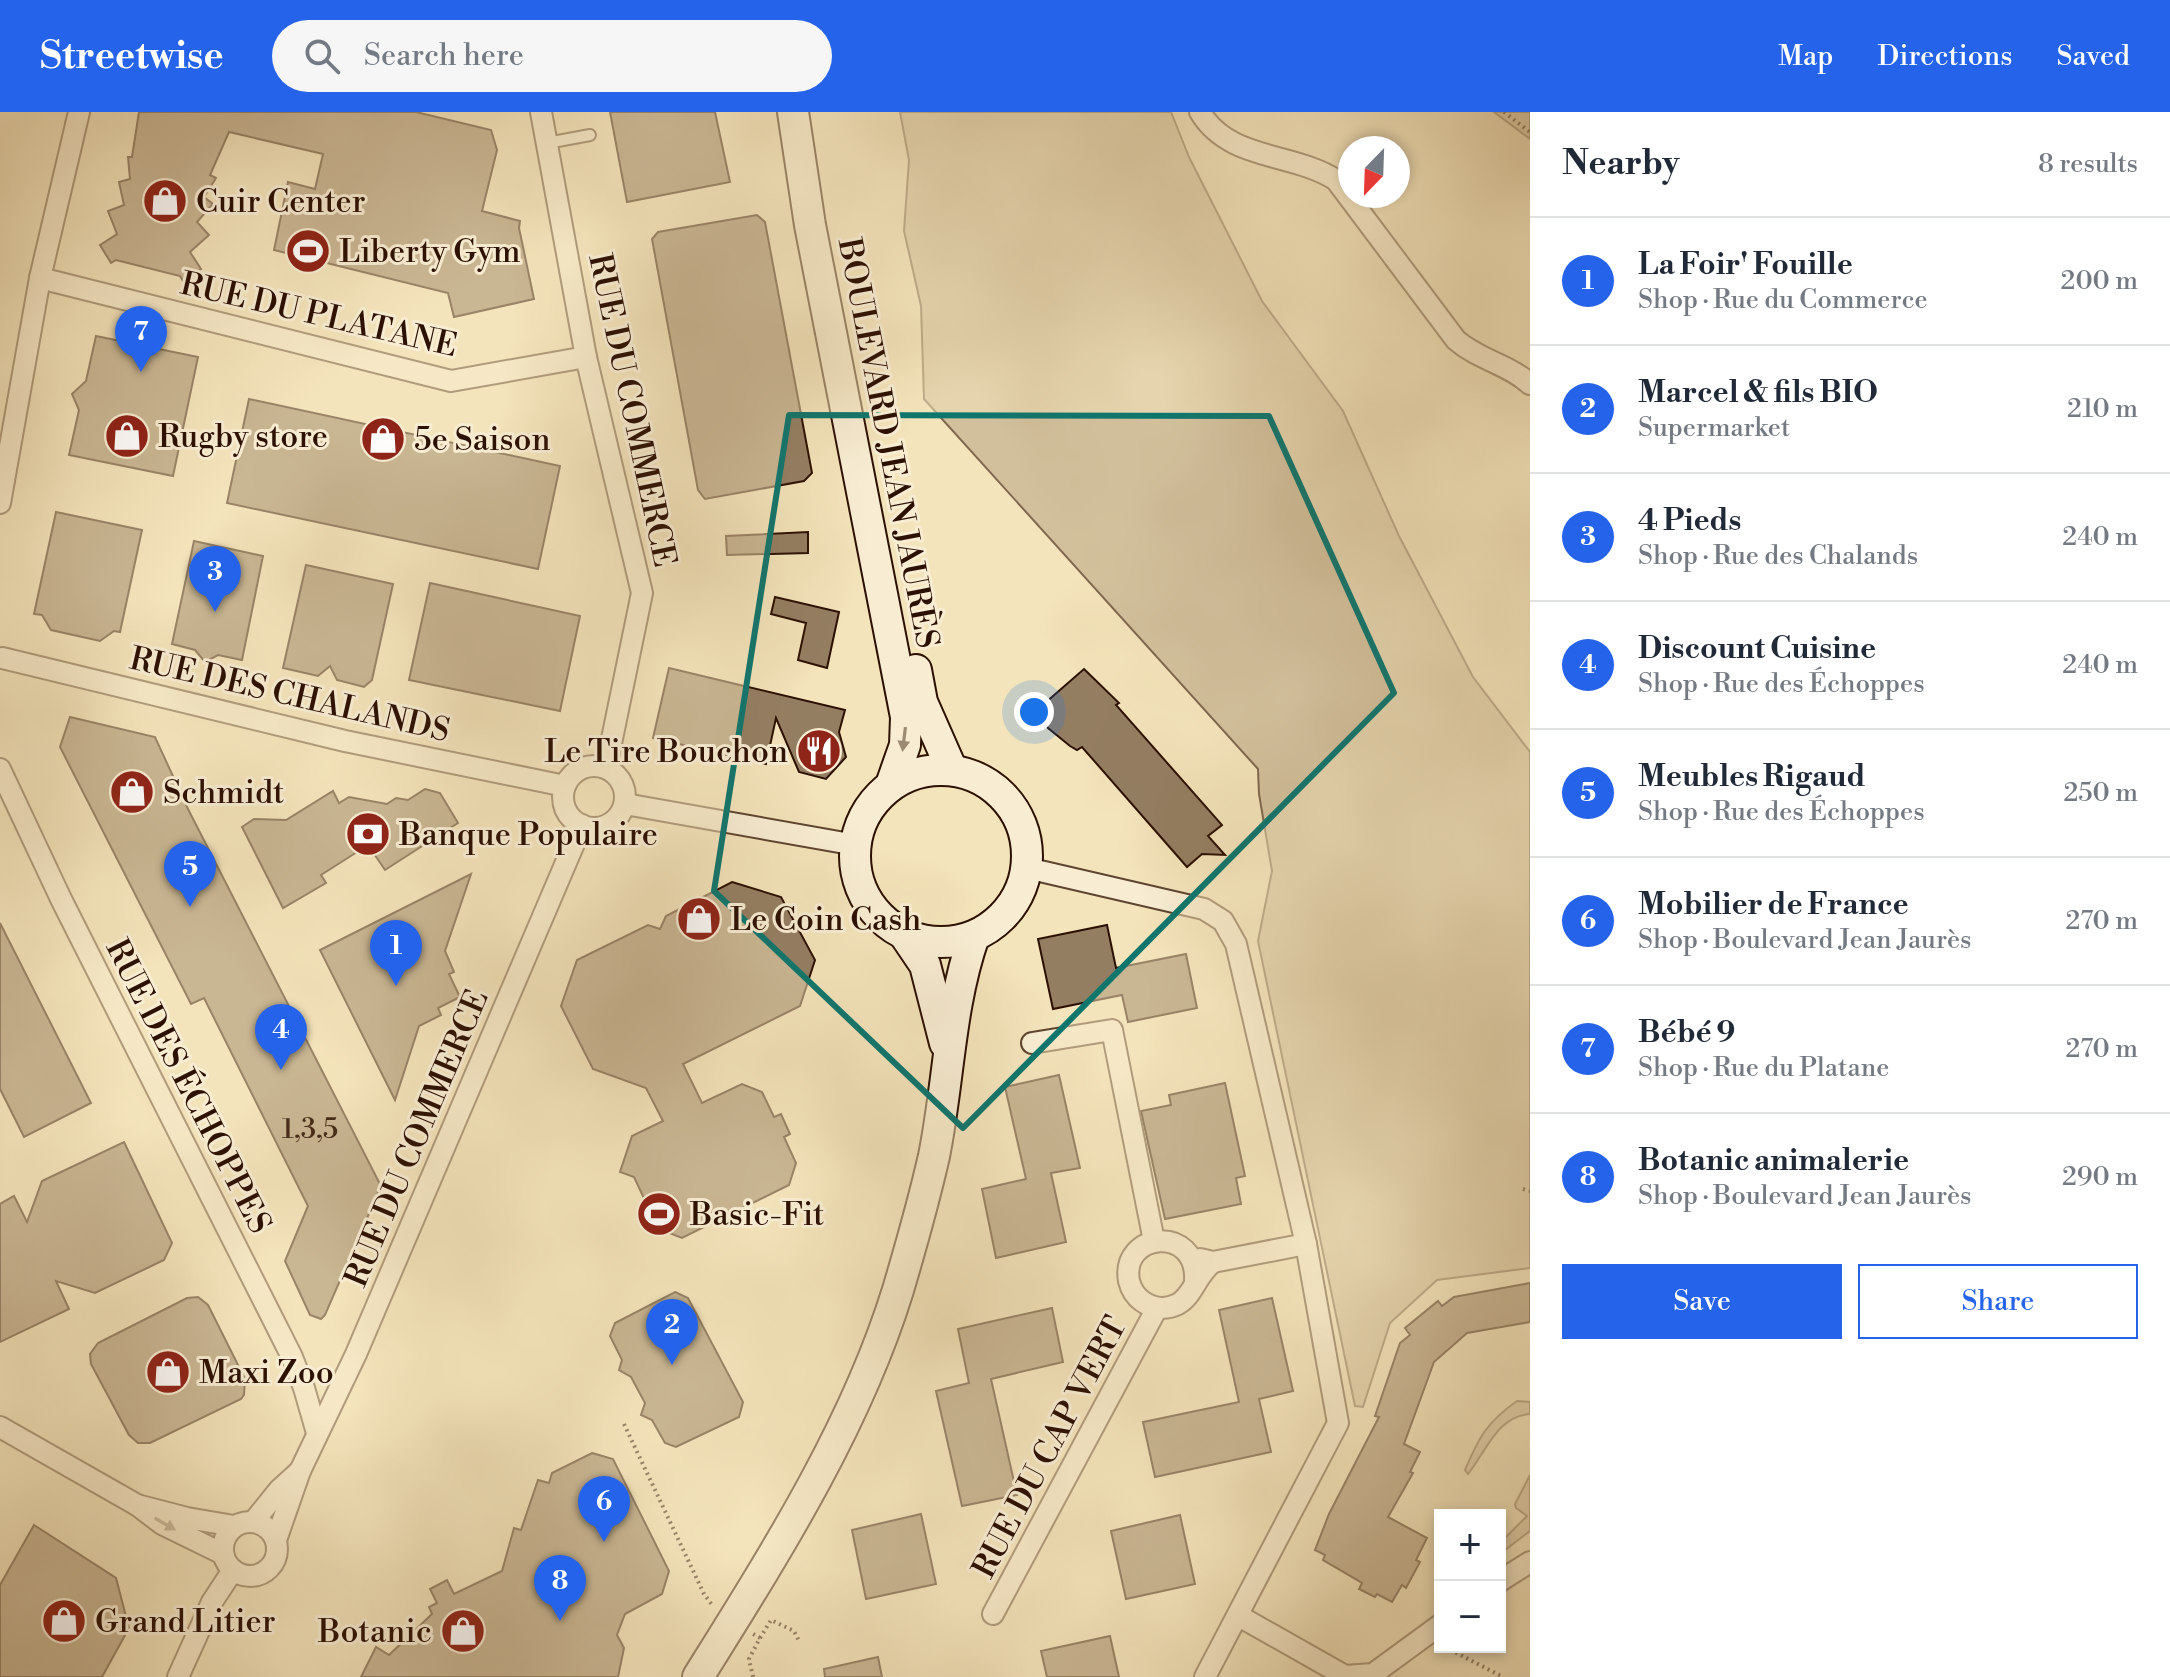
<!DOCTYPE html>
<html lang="en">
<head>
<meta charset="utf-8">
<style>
	:root { --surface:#fff; --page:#f6f6f7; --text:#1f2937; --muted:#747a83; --line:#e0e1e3; --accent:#2563eb }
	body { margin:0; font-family:"Libre Bodoni",serif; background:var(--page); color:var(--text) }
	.controls { position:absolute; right:24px; bottom:24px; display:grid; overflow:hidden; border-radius:0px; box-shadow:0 4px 12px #0003 }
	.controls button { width:72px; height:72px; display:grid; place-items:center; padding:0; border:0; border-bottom:2px solid var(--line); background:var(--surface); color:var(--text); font:40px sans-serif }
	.compass { position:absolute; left:1338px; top:24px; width:72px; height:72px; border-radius:50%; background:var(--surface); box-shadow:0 4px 12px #0003; rotate:203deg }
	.you { position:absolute; left:1034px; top:600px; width:28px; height:28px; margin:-20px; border:6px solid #fff; border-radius:50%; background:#1a73e8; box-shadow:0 0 0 12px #1a73e833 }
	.badge { display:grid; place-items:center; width:52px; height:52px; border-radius:50%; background:var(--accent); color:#fff; font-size:26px; font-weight:700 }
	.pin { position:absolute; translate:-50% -66px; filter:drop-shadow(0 2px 4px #0008) }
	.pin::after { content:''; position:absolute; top:42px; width:28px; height:24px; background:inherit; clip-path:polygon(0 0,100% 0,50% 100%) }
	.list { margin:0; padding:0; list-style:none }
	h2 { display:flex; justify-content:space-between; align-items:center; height:104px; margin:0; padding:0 32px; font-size:34px }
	h2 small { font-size:26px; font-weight:400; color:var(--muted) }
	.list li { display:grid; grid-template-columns:52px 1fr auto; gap:24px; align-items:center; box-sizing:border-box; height:128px; padding:0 32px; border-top:2px solid var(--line) }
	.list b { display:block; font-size:30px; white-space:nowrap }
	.list p { margin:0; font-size:26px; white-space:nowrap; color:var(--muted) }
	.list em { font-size:26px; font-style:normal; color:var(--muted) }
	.actions { display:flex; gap:16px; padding:24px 32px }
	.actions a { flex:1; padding:18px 0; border:2px solid var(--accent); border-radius:0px; text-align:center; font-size:28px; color:var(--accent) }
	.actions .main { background:var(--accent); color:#fff }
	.icon { flex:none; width:44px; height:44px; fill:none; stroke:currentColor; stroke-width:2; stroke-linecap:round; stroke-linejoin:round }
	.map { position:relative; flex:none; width:1530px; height:1565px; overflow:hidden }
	header { display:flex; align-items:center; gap:48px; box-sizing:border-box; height:112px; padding:0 40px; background:var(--accent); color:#fff }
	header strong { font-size:38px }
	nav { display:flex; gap:44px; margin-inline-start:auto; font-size:28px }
	.search { width:560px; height:72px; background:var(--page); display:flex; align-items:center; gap:20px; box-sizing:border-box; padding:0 28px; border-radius:44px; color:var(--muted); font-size:30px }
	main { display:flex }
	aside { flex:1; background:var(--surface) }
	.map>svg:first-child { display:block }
</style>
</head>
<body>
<header>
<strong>Streetwise</strong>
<div class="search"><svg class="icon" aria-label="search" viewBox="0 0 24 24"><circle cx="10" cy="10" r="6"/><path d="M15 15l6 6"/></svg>Search here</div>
<nav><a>Map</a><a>Directions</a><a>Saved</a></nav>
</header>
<main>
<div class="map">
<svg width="1530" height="1565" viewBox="0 0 1530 1565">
	<rect width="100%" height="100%" fill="#f4e4bb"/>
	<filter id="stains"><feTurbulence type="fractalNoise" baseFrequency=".0025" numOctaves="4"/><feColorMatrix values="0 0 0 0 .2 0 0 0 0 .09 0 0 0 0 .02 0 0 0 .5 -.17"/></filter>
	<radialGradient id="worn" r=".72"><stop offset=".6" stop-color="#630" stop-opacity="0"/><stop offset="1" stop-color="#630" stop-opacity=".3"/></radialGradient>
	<!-- green -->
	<g fill="#d2c09c" stroke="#7f684f" stroke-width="2">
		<polygon points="900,0 1171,0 1189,45 1262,189 1343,299 1399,424 1473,565 1530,640 1530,1156 1437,1168 1390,1211 1363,1295 1355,1294 1258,829 1272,759 1259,682 1258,657 924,287 921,194 904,119 909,48"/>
		<polygon points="1494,0 1530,0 1530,27"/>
		<path d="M1517,1289L1530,1290V1302C1497,1304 1486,1340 1468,1362L1465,1358C1479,1325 1487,1310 1517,1289Z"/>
		<polygon points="1530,1363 1530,1419 1501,1441 1500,1431 1527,1404 1516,1396 1515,1392"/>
	</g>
	<!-- building -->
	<g fill="#947e62" stroke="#2c1002" stroke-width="2">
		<polygon points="139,0 416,0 491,18 497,38 482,99 520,109 519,116 534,187 454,205 448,181 274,138 288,70 315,77 323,42 229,20 210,63 216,66 204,85 213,92 197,110 209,123 190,140 201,157 183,169 180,164 116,148 111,151 100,133 117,122 108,99 124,93 119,70 130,67 128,45 132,45"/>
		<polygon points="610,0 715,0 730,70 627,90"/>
		<polygon points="757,103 765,110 812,361 804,369 705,387 698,378 652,127 658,120"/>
		<polygon points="96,224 198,245 173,364 69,343 79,298 72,282 86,269"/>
		<polygon points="249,287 560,354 538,457 227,391"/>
		<polygon points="56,400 142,418 120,520 114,519 100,529 51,518 42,503 34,502"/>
		<polygon points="808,420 808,441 727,443 726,424"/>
		<polygon points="194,429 263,444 242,548 218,543 205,550 195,538 172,532"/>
		<polygon points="306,453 393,472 372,568 364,575 337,568 330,554 318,564 283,556"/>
		<polygon points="430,471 580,504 560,599 409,568"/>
		<polygon points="775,485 839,500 827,556 798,548 806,511 771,502"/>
		<polygon points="669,556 845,598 839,620 846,645 826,667 799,660 776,606 766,652 653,626"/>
		<polygon points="1084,557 1119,591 1116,593 1222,713 1208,724 1225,743 1202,742 1187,755 1082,635 1077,638 1070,634 1048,616 1037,598"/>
		<polygon points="70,605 155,625 188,697 381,1074 325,1203 321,1207 310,1203 285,1149 308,1094 204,886 191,892 60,635"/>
		<polygon points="425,677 440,681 458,711 385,758 368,733 321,763 326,771 283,796 242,715 254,707 286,708 333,679 339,691 349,685 387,692 396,686 408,688"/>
		<polygon points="471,762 445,839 454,860 449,862 460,885 438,896 441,903 419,914 395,988 320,838"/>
		<polygon points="732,770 781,785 815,848 800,894 683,952 702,991 742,972 762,980 774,1005 781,1002 790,1022 784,1025 796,1051 789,1073 682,1126 646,1112 650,1099 634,1065 620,1060 632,1024 663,1009 646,976 593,957 561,894 577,848 648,813 660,817 666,804"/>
		<polygon points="0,811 91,991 24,1025 0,977"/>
		<polygon points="1107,813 1116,856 1186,842 1197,896 1128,910 1122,883 1053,897 1038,827"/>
		<polygon points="1059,963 1080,1056 1051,1061 1066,1130 996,1146 982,1077 1026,1067 1005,975"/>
		<polygon points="1225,971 1245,1064 1236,1066 1241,1092 1165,1107 1141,999 1171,993 1169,983"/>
		<polygon points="124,1030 172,1131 164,1148 95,1181 56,1169 69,1197 0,1230 0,1092 14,1084 27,1110 42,1069"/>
		<polygon points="1530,1171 1530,1210 1467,1221 1434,1250 1404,1332 1420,1340 1410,1360 1413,1361 1388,1405 1427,1426 1416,1448 1420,1450 1406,1476 1402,1473 1392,1490 1377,1482 1375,1485 1359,1477 1362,1471 1323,1448 1325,1443 1315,1438 1329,1402 1379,1305 1375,1304 1400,1231 1410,1223 1405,1216 1438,1189 1442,1194 1454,1185"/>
		<polygon points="675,1180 688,1186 743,1290 739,1305 676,1335 665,1331 652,1308 641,1303 645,1291 631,1265 619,1258 622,1248 610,1224 615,1211"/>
		<polygon points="198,1185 208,1193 245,1267 244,1283 241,1287 150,1331 138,1331 129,1323 91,1252 90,1242 98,1231 187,1186"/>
		<polygon points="1272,1186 1293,1279 1259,1287 1271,1340 1155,1365 1143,1310 1239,1290 1219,1198"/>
		<polygon points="1052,1196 1063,1250 991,1267 1017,1383 962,1394 936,1279 969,1271 958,1217"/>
		<polygon points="592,1341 613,1347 669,1459 662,1482 625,1502 617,1523 624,1536 618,1565 361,1565 376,1535 389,1543 432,1502 429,1495 437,1491 430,1477 447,1468 454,1482 502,1459 514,1416 521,1418 538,1368 549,1371 552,1361"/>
		<polygon points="921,1402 936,1472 866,1487 852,1418"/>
		<polygon points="1180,1403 1195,1472 1126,1487 1111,1419"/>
		<polygon points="34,1413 116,1466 129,1516 102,1565 0,1565 0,1473"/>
		<polygon points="1110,1524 1119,1565 1047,1565 1041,1539"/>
		<polygon points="878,1545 882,1565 825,1565 824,1557"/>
	</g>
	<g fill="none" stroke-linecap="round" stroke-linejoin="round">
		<!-- lane casing -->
		<g stroke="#5e4530" stroke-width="14">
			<polyline id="lane" points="547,31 590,23"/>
		</g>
		<!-- street casing -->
		<g stroke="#5e4530" stroke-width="24">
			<g id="street">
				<polyline points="541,0 586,245 642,481 606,656"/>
				<path d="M1200,0C1229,49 1293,40 1336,68L1456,228C1479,248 1508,252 1530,272"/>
				<polyline points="40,166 451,269 586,245"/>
				<polyline points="0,391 40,166 79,0"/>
				<polyline points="2,546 345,629 565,674"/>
				<circle cx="594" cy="685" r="31"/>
				<polyline points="0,657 61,787 292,1245 304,1276 317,1321"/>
				<polyline points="625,692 856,733"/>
				<polyline points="1027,756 1204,797 1223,809 1236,832 1306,1132 1338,1311 1205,1565"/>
				<polyline points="1032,931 1112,918 1154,1129"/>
				<polyline points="1200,1147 1213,1150 1306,1132"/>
				<path d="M1195,1169C1198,1112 1120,1120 1129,1169C1131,1177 1135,1184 1142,1189C1153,1197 1166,1198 1178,1192C1193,1184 1196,1163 1213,1150"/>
				<polyline points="0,1315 137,1393"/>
				<polyline points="300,1359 356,1242 582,713"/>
				<polyline points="254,1409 279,1378 300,1359 276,1428"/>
				<circle cx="250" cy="1437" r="27"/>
				<polyline points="223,1442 162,1412 137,1393 187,1406 234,1414"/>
				<polyline points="1500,1469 1530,1450"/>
				<polyline points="993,1502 1157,1196"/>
				<polyline points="1239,1504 1345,1564 1373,1562 1440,1513"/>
				<polyline points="178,1565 212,1490 233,1458"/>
			</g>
		</g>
		<!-- secondary casing -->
		<g stroke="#2c1002" stroke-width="34">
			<g id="secondary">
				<polyline points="793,0 810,113 906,605 905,633 891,673"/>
				<polyline points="916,558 922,590 952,658"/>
				<circle cx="941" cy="744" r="86"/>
				<polyline points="904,822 925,853 945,931"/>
				<path d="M698,1565C774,1443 855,1317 898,1178C911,1134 924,1088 934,1044C949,970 949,895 974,824"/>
			</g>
		</g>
		<!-- path -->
		<g stroke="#2c1002" stroke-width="4" stroke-dasharray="2 4" stroke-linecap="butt">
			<polyline points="1504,0 1530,20"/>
			<polyline points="1523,1077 1530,1079"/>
			<polyline points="624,1312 704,1482 713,1494"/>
			<polyline points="760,1526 771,1508 794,1519 799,1529"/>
			<polyline points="1445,1535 1503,1565"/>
			<polyline points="753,1565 749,1547 760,1526 753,1522"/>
		</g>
		<!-- lane -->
		<use href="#lane" stroke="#f8edd3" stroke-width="10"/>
		<!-- street -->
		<use href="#street" stroke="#f8edd3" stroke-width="20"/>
		<!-- secondary -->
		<use href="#secondary" stroke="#f8edd3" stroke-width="30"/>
	</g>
	<!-- one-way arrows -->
	<defs><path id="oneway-solid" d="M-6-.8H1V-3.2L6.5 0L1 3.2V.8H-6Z" transform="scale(2)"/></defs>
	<g fill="#9c8a75">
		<use href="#oneway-solid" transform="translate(904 627) rotate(97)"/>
		<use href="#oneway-solid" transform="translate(165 1412) rotate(30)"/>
	</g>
	<!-- marked area -->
	<path d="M0 0H1530V1565H0ZM789,303L1269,304L1394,581L963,1016L714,779Z" fill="#f4e4bb" fill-opacity=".55" fill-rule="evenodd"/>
	<path fill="none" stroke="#0f766e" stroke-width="6" stroke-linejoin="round" d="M789,303L1269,304L1394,581L963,1016L714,779Z"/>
	<!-- icons -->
	<defs>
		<g id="shop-disc" transform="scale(2.3)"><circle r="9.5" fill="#8f2418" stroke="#f8edd3"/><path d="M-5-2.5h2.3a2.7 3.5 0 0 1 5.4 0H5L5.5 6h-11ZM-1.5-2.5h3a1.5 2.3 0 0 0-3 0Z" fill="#fff"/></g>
		<g id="stadium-disc" transform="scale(2.3)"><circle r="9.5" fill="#8f2418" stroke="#f8edd3"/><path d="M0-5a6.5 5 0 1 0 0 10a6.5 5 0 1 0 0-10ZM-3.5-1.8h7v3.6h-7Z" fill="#fff"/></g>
		<g id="restaurant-disc" transform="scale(2.3)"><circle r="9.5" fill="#8f2418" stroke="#f8edd3"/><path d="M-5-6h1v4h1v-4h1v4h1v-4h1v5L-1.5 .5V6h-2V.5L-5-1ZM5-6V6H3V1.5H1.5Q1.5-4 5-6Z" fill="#fff"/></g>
		<g id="bank-disc" transform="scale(2.3)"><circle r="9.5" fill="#8f2418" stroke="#f8edd3"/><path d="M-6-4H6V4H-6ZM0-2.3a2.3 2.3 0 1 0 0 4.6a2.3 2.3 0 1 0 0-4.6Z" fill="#fff"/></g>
	</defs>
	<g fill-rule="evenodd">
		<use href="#shop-disc" x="165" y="89"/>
		<use href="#stadium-disc" x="308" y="139"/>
		<use href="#shop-disc" x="127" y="324"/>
		<use href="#shop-disc" x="383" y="327"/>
		<use href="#restaurant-disc" x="819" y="639"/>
		<use href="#shop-disc" x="132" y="680"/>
		<use href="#bank-disc" x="368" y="722"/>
		<use href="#shop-disc" x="699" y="807"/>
		<use href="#stadium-disc" x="659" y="1102"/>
		<use href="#shop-disc" x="168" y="1260"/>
		<use href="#shop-disc" x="64" y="1509"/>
		<use href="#shop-disc" x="463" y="1519"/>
	</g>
	<g text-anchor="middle" stroke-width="6" stroke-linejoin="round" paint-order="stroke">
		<!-- number labels -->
		<g font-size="28" fill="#462c1a">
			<text x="310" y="1026">1,3,5</text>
		</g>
		<!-- poi labels -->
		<g font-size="32" fill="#2c1002" stroke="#f8edd3" text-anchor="start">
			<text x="196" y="100">Cuir Center</text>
			<text x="339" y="150">Liberty Gym</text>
			<text x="158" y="335">Rugby store</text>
			<text x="414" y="338">5e Saison</text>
			<text x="788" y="650" text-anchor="end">Le Tire Bouchon</text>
			<text x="163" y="691">Schmidt</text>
			<text x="399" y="733">Banque Populaire</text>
			<text x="730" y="818">Le Coin Cash</text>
			<text x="690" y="1113">Basic-Fit</text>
			<text x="199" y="1271">Maxi Zoo</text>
			<text x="95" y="1520">Grand Litier</text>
			<text x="432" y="1530" text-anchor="end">Botanic</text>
		</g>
		<!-- street labels -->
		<g font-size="32" fill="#2c1002" stroke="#f8edd3">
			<text transform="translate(319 202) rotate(13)" y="11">RUE DU PLATANE</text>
			<text transform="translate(633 298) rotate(78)" y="11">RUE DU COMMERCE</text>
			<text transform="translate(889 331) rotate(79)" y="11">BOULEVARD JEAN JAURÈS</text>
			<text transform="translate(290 582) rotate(13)" y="11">RUE DES CHALANDS</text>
			<text transform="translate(189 974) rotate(63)" y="11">RUE DES ÉCHOPPES</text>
			<text transform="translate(416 1026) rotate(-67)" y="11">RUE DU COMMERCE</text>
			<text transform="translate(1049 1335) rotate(-62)" y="11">RUE DU CAP VERT</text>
		</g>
	</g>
	<rect width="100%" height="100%" filter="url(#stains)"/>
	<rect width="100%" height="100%" fill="url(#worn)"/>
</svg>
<div class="controls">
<button>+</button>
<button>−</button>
</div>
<svg class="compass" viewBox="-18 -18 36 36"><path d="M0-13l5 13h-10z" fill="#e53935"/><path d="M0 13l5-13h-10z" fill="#747a83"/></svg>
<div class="you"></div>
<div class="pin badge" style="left:396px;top:874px">1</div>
<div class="pin badge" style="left:672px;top:1253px">2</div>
<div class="pin badge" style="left:215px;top:500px">3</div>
<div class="pin badge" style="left:281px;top:958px">4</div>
<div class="pin badge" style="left:190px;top:795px">5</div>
<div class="pin badge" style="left:604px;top:1430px">6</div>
<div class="pin badge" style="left:141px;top:260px">7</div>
<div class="pin badge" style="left:560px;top:1509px">8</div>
</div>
<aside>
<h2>Nearby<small>8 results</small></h2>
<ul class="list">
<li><span class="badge">1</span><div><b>La Foir' Fouille</b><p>Shop · Rue du Commerce</p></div><em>200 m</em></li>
<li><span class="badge">2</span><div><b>Marcel &amp; fils BIO</b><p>Supermarket</p></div><em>210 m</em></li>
<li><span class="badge">3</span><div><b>4 Pieds</b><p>Shop · Rue des Chalands</p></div><em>240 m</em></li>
<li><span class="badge">4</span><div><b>Discount Cuisine</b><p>Shop · Rue des Échoppes</p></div><em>240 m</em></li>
<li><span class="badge">5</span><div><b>Meubles Rigaud</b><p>Shop · Rue des Échoppes</p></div><em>250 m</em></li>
<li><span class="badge">6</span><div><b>Mobilier de France</b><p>Shop · Boulevard Jean Jaurès</p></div><em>270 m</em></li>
<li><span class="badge">7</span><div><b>Bébé 9</b><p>Shop · Rue du Platane</p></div><em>270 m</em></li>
<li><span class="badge">8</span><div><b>Botanic animalerie</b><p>Shop · Boulevard Jean Jaurès</p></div><em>290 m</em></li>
</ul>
<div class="actions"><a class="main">Save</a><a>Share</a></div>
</aside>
</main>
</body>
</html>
